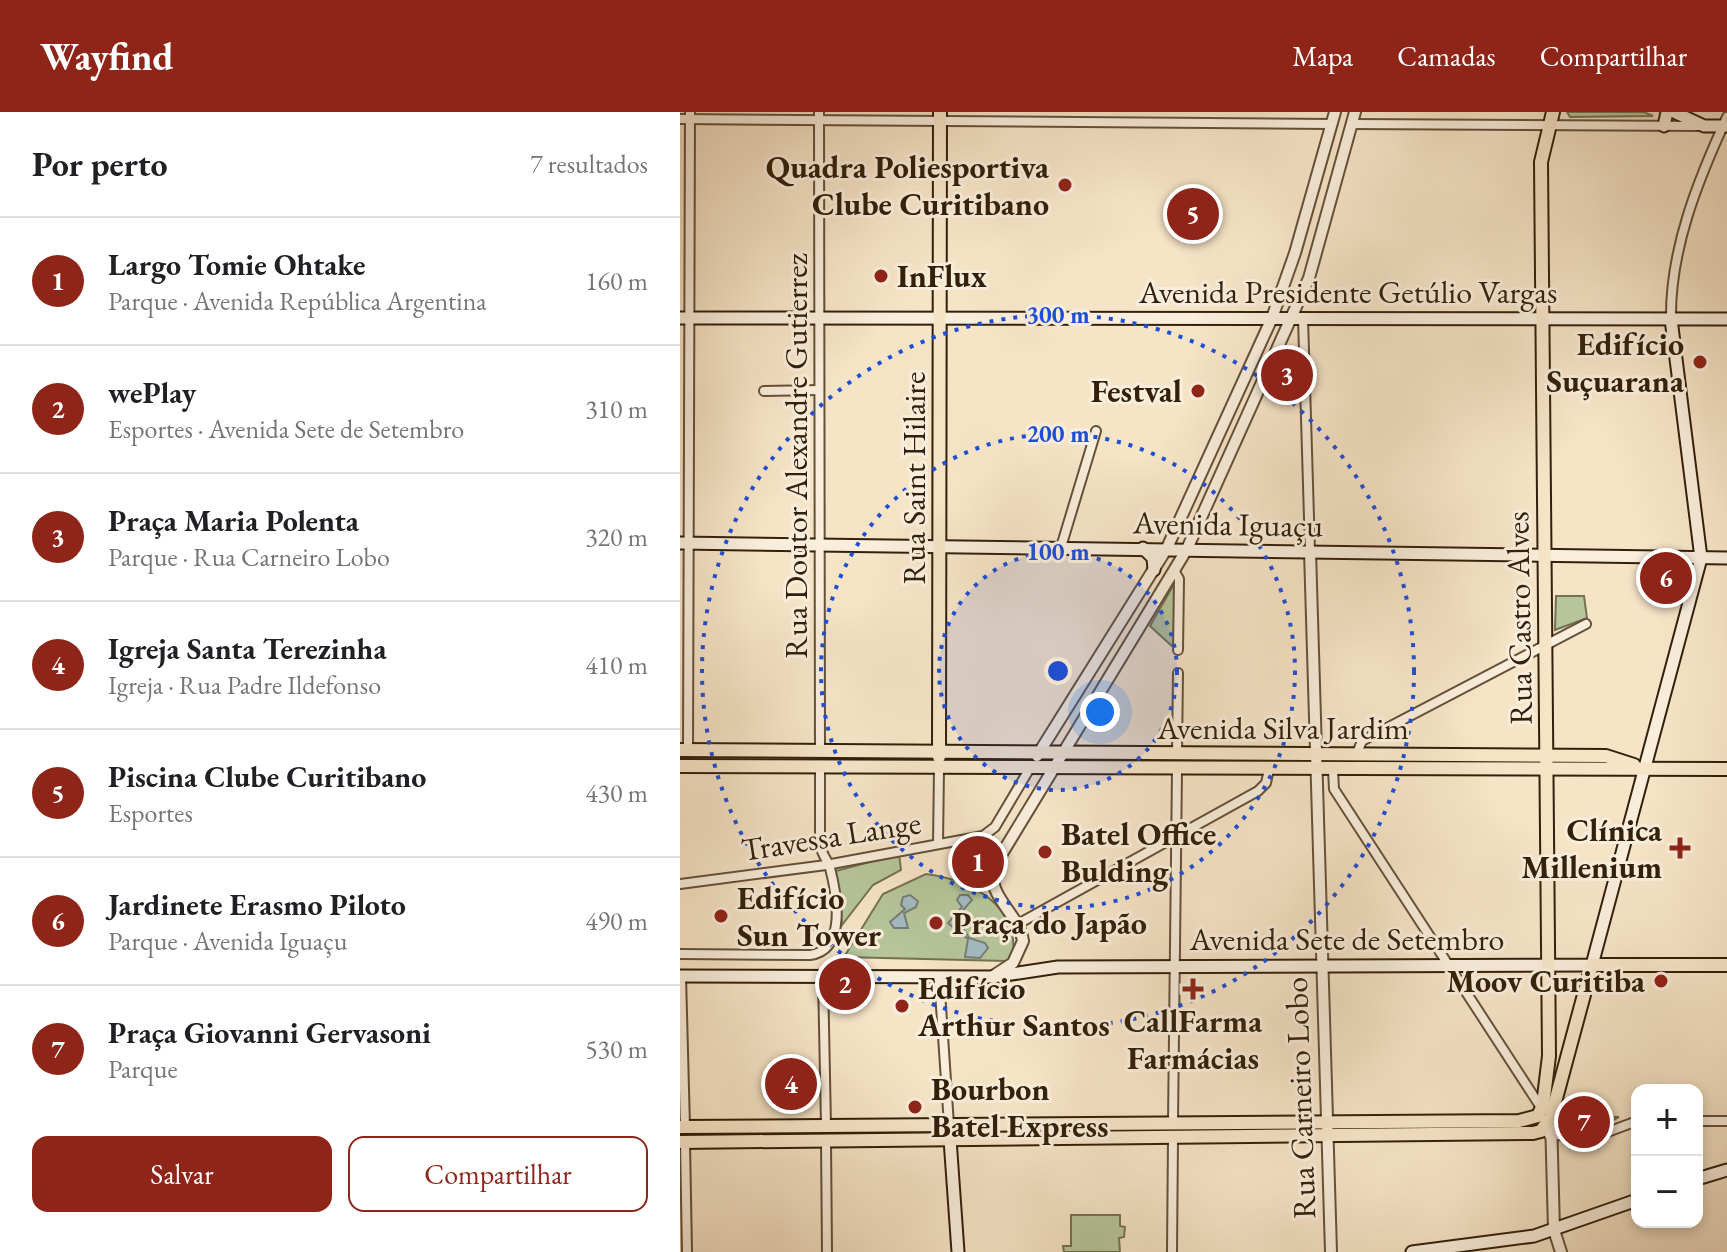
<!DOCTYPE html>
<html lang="pt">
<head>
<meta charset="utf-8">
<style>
	:root { --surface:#fff; --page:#f2f2f2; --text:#202124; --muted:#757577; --line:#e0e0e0; --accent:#8f2418 }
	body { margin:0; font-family:"EB Garamond",serif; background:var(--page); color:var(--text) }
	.controls { position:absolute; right:24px; bottom:24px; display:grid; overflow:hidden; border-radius:16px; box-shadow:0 4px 12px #0003 }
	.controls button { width:72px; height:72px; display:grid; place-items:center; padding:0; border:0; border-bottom:2px solid var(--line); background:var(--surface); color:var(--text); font:40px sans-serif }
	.you { position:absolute; left:420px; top:600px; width:28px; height:28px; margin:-20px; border:6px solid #fff; border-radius:50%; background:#1a73e8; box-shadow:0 0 0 12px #1a73e833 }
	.badge { display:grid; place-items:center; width:52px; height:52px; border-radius:50%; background:var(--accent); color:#fff; font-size:26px; font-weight:700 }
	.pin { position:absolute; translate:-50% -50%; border:4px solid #fff; box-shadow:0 2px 8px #0006 }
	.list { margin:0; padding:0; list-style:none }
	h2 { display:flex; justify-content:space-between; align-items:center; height:104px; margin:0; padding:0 32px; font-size:34px }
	h2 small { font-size:26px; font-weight:400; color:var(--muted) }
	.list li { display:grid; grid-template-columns:52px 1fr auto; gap:24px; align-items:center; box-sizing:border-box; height:128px; padding:0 32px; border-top:2px solid var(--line) }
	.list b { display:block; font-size:30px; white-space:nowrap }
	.list p { margin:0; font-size:26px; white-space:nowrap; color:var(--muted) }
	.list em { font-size:26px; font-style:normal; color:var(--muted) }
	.actions { display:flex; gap:16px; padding:24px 32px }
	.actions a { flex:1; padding:18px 0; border:2px solid var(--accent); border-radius:16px; text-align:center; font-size:28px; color:var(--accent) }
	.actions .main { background:var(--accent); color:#fff }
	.map { position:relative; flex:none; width:1047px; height:1140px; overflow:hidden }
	header { display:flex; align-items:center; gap:48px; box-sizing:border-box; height:112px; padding:0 40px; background:var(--accent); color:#fff }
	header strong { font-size:38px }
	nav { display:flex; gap:44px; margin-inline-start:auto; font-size:28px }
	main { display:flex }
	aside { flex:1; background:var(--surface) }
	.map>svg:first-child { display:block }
</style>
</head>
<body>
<header>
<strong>Wayfind</strong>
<nav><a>Mapa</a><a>Camadas</a><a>Compartilhar</a></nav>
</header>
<main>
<aside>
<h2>Por perto<small>7 resultados</small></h2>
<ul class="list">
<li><span class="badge">1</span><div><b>Largo Tomie Ohtake</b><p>Parque · Avenida República Argentina</p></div><em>160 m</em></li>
<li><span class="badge">2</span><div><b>wePlay</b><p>Esportes · Avenida Sete de Setembro</p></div><em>310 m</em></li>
<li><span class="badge">3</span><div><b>Praça Maria Polenta</b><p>Parque · Rua Carneiro Lobo</p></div><em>320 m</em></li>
<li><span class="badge">4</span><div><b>Igreja Santa Terezinha</b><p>Igreja · Rua Padre Ildefonso</p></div><em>410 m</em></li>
<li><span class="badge">5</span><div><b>Piscina Clube Curitibano</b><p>Esportes</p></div><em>430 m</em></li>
<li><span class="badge">6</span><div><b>Jardinete Erasmo Piloto</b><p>Parque · Avenida Iguaçu</p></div><em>490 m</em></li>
<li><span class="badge">7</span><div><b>Praça Giovanni Gervasoni</b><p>Parque</p></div><em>530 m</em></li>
</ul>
<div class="actions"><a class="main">Salvar</a><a>Compartilhar</a></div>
</aside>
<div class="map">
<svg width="1047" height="1140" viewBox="0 0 1047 1140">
	<rect width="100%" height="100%" fill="#f6e4c7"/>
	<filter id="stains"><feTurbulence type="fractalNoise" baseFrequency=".0025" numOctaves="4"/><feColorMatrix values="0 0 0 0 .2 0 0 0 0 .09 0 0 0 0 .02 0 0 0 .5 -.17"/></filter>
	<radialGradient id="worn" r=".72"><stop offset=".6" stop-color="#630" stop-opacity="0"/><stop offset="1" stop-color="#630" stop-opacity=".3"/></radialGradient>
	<!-- green -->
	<g fill="#b6c59a" stroke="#747252" stroke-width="2">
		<polygon points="887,0 964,0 973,4 890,5"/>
		<polygon points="603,247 618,251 619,274 592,274"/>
		<polygon points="963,453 1012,453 1006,479 965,480"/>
		<polygon points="494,472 494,536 470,514"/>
		<polygon points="876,484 904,484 907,506 875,518"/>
		<polygon points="318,733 302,766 274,754 297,746"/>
		<polygon points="219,742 221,758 193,773 162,813 156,759"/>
		<path d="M246,762C291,768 339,792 333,845L326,849L164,845L203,782Z"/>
		<polygon points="880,1004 939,1005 917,1016 880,1016"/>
		<polygon points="391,1103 440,1103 440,1114 445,1115 444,1125 439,1126 440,1140 384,1140 383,1134 391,1134"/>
	</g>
	<!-- water -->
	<g fill="#a3bbc1" stroke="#767d78" stroke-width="2">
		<polygon points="497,85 506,94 529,100 536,110 532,121 498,119 489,93"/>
		<polygon points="230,783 238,789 236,795 224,801 228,816 214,816 210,810 225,797 221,793 223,785"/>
		<polygon points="280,783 288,783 292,788 277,805 289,826 305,831 308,836 300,846 285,845 288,827 268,811 282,795 277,788"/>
	</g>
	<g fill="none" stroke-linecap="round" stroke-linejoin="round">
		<!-- minor casing -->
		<g stroke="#645139" stroke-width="12">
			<g id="minor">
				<polyline points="139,0 140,639"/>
				<polyline points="0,7 651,12"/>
				<polyline points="672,12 1019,14"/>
				<polyline points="623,206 630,439"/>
				<path d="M991,207C990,137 1018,68 1047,5"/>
				<polyline points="598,242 611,241 623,252"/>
				<polyline points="84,279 139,278"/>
				<polyline points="381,435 416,319"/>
				<polyline points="495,460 499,467 498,538"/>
				<polyline points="8,638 10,0"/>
				<polyline points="497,642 498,561"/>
				<polyline points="676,643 682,629 906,512"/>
				<polyline points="653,658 654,677 862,997"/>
				<polyline points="258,732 259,656"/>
				<polyline points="0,772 146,753 303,724 315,715 350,656"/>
				<polyline points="338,812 578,679 586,671 589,657"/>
				<path d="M0,842L130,843C167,838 157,783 150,756C147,747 142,743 140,733V655"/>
				<polyline points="1,864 5,1015"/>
				<polyline points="143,864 146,1014"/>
				<polyline points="259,865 269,1013"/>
				<polyline points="1017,1009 1047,1009"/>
				<polyline points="493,1011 497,657"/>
				<polyline points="869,1023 917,1024 957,1009"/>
				<polyline points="146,1029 147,1140"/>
				<polyline points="5,1030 7,1140"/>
				<polyline points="492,1140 493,1026"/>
			</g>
		</g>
		<!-- tertiary casing -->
		<g stroke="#645139" stroke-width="14">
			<g id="tertiary">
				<polyline points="630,439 651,1140"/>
				<polyline points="357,644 487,436 592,206 615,141 655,0"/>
				<path d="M313,864L333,851L343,829C339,800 304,784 315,753L507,437L629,166L675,0"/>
				<polyline points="871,1005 874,1118 881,1140"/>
			</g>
		</g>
		<!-- secondary casing -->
		<g stroke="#33200a" stroke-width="15">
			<g id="secondary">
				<polyline points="994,0 1024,14 1047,14"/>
				<polyline points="984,14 987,0"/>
				<polyline points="0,206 1047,207"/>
				<polyline points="0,431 1047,446"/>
				<polyline points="463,436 473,446 474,458"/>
				<polyline points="0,864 312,865 378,855 912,853 1021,446 991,207"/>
				<polyline points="269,1013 278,1140"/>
				<polyline points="1017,1067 1047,1058"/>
				<polyline points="732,1140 854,1124 957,1088"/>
			</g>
		</g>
		<!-- primary casing -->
		<g stroke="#33200a" stroke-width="16">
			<g id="primary">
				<polyline points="0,638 926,644 954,653"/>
				<polyline points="259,645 260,0"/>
				<polyline points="0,654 1047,657"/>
				<polyline points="0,1015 839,1009 858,1004 863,993 869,944 861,50 873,0"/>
				<polyline points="0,1030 853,1021 861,1019 871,1005 912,853 1047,853"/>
			</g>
		</g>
		<!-- minor -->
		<use href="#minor" stroke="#f9eddb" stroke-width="8"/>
		<!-- tertiary -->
		<use href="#tertiary" stroke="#f9eddb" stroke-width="10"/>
		<!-- secondary -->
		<use href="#secondary" stroke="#f9eddb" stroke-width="11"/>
		<!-- primary -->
		<use href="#primary" stroke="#f6e4c7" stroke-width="12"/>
	</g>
	<!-- distance rings -->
	<circle cx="378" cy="559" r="119" fill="#1d4ed8" fill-opacity=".12"/>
	<g fill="none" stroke="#1d4ed8" stroke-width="4" stroke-dasharray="4 8">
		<circle cx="378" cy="559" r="119"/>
		<circle cx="378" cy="559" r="237"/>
		<circle cx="378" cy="559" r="356"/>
	</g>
	<!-- markers -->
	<g fill="#8f2418" stroke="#f9eddb" stroke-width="3">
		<circle cx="385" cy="73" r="8"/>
		<circle cx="201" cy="164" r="8"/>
		<circle cx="1020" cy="250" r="8"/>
		<circle cx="518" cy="279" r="8"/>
		<path d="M996 724h8v8h8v8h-8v8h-8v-8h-8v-8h8z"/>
		<circle cx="365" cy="740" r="8"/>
		<circle cx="41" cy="804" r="8"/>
		<circle cx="256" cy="811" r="8"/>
		<circle cx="981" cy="869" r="8"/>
		<path d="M509 865h8v8h8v8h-8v8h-8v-8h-8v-8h8z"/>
		<circle cx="222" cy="894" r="8"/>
		<circle cx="235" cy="995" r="8"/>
	</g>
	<g text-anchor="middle" stroke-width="6" stroke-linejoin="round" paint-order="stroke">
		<!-- poi labels -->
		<g font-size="32" font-weight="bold" fill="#33200a" stroke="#f9eddb" text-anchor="start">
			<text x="369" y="66" text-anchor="end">Quadra Poliesportiva<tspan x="369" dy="37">Clube Curitibano</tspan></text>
			<text x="217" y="175">InFlux</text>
			<text x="1004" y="243" text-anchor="end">Edifício<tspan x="1004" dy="37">Suçuarana</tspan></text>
			<text x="502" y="290" text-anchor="end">Festval</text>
			<text x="982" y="729" text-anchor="end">Clínica<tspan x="982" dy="37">Millenium</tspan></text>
			<text x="381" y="733">Batel Office<tspan x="381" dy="37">Bulding</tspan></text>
			<text x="57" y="797">Edifício<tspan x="57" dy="37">Sun Tower</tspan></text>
			<text x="272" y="822">Praça do Japão</text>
			<text x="965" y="880" text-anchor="end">Moov Curitiba</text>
			<text x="238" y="887">Edifício<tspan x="238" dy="37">Arthur Santos</tspan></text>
			<text x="513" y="920" text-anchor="middle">CallFarma<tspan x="513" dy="37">Farmácias</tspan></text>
			<text x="251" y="988">Bourbon<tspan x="251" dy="37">Batel Express</tspan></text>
		</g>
		<!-- street labels -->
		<g font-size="32" fill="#33200a" stroke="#f9eddb">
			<text x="668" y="191">Avenida Presidente Getúlio Vargas</text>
			<text transform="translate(116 344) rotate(-90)" y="11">Rua Doutor Alexandre Gutierrez</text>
			<text transform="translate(234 366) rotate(-90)" y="11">Rua Saint Hilaire</text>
			<text transform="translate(548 412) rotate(1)" y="11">Avenida Iguaçu</text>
			<text transform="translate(839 506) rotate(-91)" y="11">Rua Castro Alves</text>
			<text x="603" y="627">Avenida Silva Jardim</text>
			<text transform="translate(151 724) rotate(-9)" y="11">Travessa Lange</text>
			<text x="667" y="838">Avenida Sete de Setembro</text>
			<text transform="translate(620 986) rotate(-92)" y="11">Rua Carneiro Lobo</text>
		</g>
	</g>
	<circle cx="378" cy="559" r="12" fill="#1d4ed8" stroke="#f9eddb" stroke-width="4"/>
	<g font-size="24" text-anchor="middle" font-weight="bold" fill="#1d4ed8" stroke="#f9eddb" stroke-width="6" stroke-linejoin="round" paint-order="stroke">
		<text x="378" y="211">300 m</text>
		<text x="378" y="330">200 m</text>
		<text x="378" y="448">100 m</text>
	</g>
	<rect width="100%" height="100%" filter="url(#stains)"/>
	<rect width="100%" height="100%" fill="url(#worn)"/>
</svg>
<div class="controls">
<button>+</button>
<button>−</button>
</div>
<div class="you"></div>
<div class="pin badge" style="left:298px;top:750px">1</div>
<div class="pin badge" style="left:165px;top:872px">2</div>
<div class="pin badge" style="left:607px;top:263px">3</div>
<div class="pin badge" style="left:111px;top:972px">4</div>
<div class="pin badge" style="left:513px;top:102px">5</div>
<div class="pin badge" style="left:986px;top:466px">6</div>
<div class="pin badge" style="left:904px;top:1010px">7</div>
</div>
</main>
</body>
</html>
